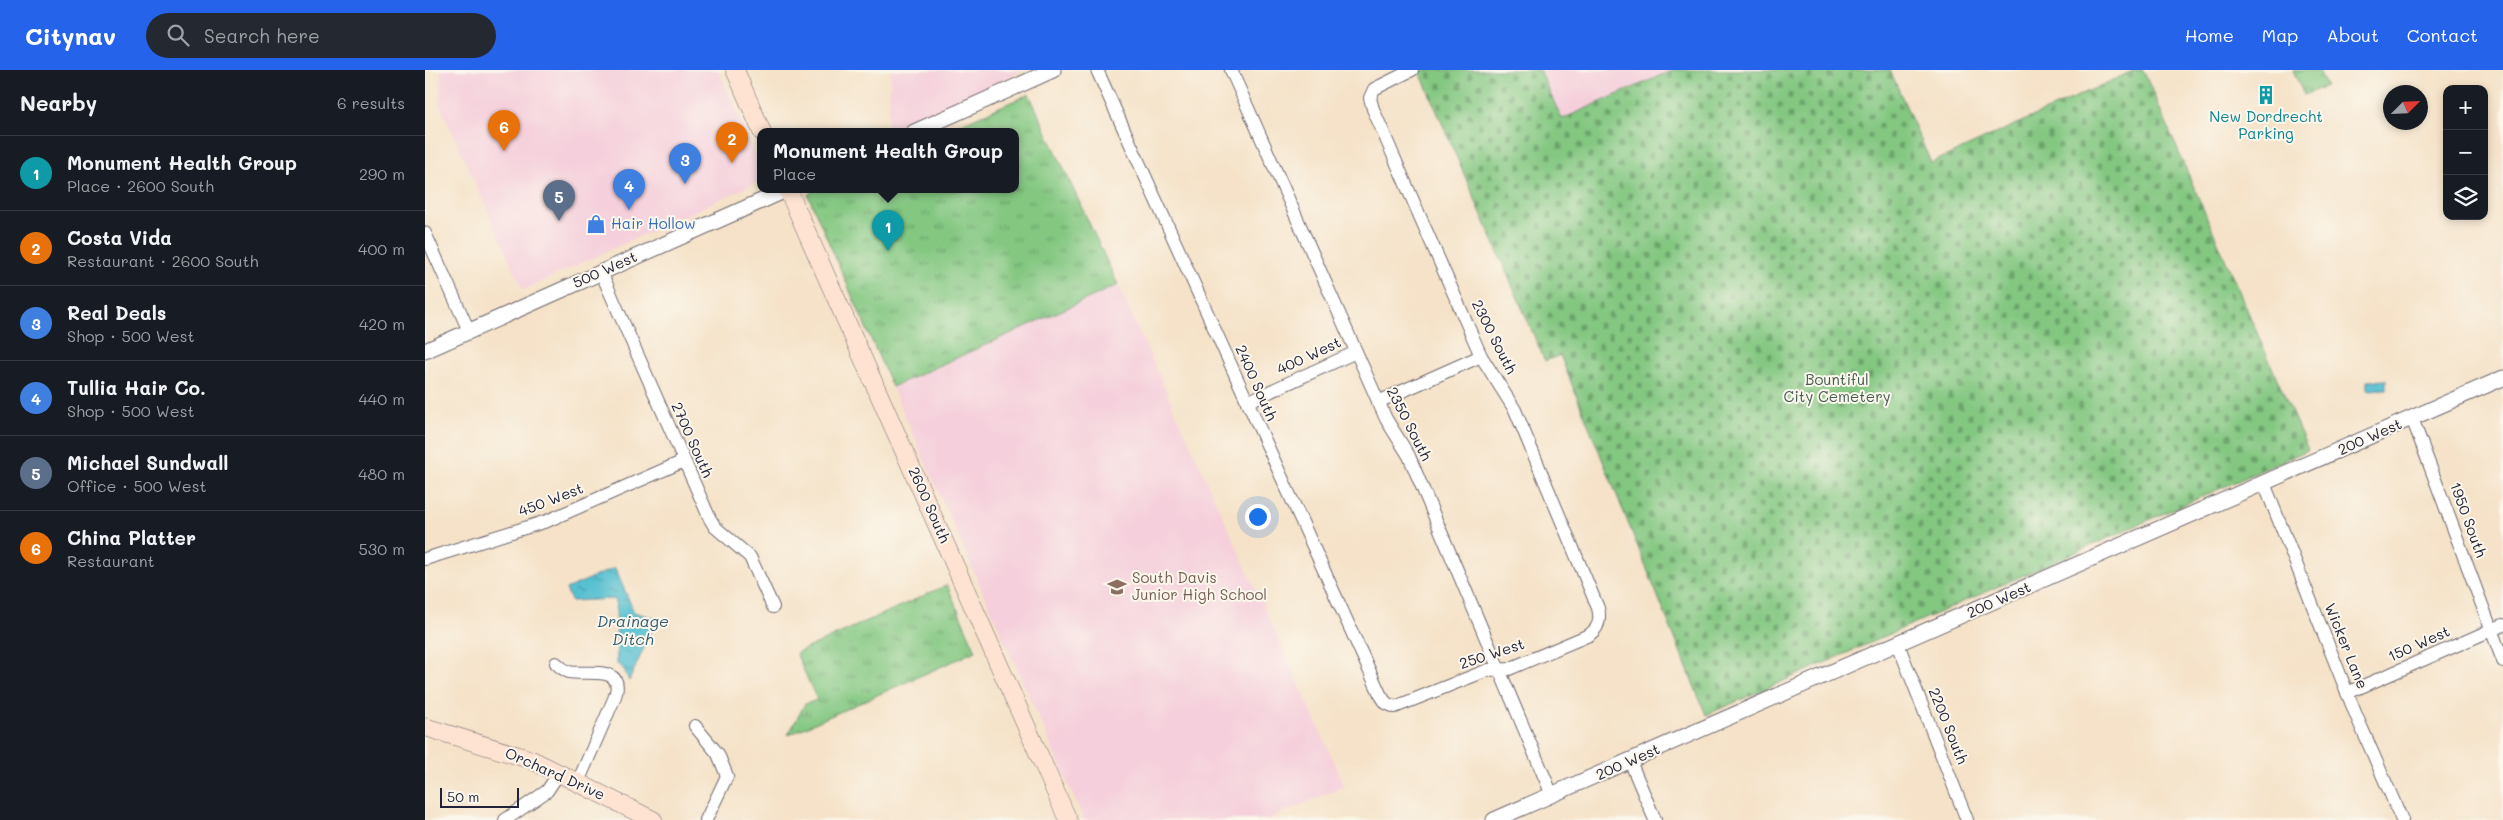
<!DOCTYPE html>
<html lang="en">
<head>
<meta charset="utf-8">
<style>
	:root { --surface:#171b24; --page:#242831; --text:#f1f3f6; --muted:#9ea1a6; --line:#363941; --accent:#2563eb }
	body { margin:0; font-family:Mali,sans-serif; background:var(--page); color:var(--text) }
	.controls { position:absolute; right:15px; top:15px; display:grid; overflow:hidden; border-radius:10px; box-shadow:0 2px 8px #0003 }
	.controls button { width:45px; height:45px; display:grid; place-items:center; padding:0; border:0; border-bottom:1px solid var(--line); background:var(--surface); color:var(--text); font:25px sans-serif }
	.compass { position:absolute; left:1958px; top:15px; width:45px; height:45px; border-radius:50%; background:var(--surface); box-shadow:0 2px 8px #0003; rotate:66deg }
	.scale { position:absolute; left:15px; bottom:12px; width:79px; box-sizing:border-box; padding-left:5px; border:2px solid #22223b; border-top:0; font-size:14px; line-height:18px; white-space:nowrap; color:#22223b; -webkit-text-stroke:4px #fbf7ec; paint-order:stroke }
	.you { position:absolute; left:832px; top:446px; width:18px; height:18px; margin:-12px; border:4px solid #fff; border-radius:50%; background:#1a73e8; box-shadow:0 0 0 8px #1a73e833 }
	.badge { display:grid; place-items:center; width:32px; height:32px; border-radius:50%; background:var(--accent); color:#fff; font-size:16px; font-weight:700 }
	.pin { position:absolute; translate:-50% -41px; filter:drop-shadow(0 1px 2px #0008) }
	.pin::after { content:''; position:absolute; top:26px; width:18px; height:15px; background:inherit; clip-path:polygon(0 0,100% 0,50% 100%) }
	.popup { position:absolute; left:332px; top:58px; width:262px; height:65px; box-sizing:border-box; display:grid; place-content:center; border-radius:10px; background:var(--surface); filter:drop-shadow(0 1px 4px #0005); font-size:16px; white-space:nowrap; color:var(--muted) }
	.popup b { font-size:19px; color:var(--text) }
	.popup::after { content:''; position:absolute; left:50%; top:100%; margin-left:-10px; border:10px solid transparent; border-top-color:var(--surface) }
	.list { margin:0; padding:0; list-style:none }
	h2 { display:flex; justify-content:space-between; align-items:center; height:65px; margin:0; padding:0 20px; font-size:21px }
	h2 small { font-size:16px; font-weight:400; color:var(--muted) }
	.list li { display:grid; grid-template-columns:32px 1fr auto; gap:15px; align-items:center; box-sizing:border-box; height:75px; padding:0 20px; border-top:1px solid var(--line) }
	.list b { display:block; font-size:19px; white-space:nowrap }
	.list p { margin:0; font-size:16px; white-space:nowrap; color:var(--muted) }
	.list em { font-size:16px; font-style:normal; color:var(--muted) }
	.icon { flex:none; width:28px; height:28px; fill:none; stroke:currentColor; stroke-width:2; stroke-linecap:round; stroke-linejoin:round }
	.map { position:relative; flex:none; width:2078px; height:750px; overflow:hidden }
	header { display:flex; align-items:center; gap:30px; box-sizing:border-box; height:70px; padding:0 25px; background:var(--accent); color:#fff }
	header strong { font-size:24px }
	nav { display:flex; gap:28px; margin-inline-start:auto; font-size:18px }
	.search { width:350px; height:45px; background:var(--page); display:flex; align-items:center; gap:12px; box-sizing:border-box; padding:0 18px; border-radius:28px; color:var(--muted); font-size:19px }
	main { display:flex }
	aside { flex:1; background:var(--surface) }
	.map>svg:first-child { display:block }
</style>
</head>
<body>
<header>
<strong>Citynav</strong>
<div class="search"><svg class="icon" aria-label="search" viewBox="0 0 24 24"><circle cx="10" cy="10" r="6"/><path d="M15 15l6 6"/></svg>Search here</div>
<nav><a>Home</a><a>Map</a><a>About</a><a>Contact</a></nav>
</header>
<main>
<aside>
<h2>Nearby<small>6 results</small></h2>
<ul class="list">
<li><span class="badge" style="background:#0f9aa8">1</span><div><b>Monument Health Group</b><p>Place · 2600 South</p></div><em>290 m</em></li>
<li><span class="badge" style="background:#e8710a">2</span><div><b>Costa Vida</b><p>Restaurant · 2600 South</p></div><em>400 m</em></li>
<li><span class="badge" style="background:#3f7fe0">3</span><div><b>Real Deals</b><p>Shop · 500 West</p></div><em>420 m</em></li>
<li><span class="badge" style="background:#3f7fe0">4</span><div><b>Tullia Hair Co.</b><p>Shop · 500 West</p></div><em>440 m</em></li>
<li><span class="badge" style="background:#5c6f8a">5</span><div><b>Michael Sundwall</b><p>Office · 500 West</p></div><em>480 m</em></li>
<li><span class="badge" style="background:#e8710a">6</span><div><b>China Platter</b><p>Restaurant</p></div><em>530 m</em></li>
</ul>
</aside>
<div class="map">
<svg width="2078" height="750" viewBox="0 0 2078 750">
	<defs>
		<pattern id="grass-tufts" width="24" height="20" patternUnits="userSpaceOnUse" patternTransform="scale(1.25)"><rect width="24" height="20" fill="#83c781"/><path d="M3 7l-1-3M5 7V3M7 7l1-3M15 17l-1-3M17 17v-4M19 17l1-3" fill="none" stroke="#6ba16b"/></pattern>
		<pattern id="cemetery-stones" width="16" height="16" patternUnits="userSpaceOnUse" patternTransform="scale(1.25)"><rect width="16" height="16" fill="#83c781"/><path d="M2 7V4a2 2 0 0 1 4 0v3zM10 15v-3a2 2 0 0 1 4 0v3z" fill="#6ba16b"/></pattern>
		<pattern id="water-ripples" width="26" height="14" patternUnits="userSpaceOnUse" patternTransform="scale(1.25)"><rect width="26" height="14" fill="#56c0d1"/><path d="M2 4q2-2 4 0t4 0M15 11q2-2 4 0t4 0" fill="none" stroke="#479cab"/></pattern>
	</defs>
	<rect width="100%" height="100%" fill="#fbf7ec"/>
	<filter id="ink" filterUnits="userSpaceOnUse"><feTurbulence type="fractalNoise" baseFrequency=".02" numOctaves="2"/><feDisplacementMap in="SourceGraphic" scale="10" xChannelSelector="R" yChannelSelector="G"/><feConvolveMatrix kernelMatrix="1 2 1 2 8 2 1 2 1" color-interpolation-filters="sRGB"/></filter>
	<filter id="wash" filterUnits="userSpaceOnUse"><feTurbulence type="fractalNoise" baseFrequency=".0096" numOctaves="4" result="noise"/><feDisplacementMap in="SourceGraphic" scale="20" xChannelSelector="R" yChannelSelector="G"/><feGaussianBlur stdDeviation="1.12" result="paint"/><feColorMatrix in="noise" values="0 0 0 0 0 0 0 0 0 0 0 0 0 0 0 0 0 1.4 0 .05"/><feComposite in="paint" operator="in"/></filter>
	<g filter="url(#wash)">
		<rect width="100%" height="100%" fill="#f5e2c8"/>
		<!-- built -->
		<g fill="#f5cfdb">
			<polygon points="16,0 293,0 335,94 335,111 98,220 15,35"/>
			<polygon points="466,0 599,0 462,62"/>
			<polygon points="1114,0 1248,0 1136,49"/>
			<polygon points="693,215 920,716 841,750 659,750 467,317"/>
		</g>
		<!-- grass -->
		<g fill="url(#grass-tufts)" stroke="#52745e">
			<polygon points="1894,0 1901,16 1879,25 1868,1"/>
			<polygon points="604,24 693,215 467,317 383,125 389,120 590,120 590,62 518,62"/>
			<polygon points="522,515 551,581 363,665 380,634 392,630 371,583"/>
		</g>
		<!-- cemetery -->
		<polygon fill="url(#cemetery-stones)" stroke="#52745e" points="994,0 1114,0 1137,49 1248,0 1465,0 1506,93 1710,0 1718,0 1883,380 1281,645 1135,285 1120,291"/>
		<!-- water -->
		<g fill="url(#water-ripples)" stroke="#3c7186">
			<polygon points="1961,310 1961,319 1942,320 1942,311"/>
			<polygon points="190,498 209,542 232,549 204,611 199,599 192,594 191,532 189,529 146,531 141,519"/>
		</g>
	</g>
	<g filter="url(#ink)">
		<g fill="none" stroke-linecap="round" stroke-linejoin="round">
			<!-- minor casing -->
			<g stroke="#6c656c" stroke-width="14">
				<g id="minor">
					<path d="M672,0L955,624L961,633L970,637L1063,600L1084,599L1164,565C1174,558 1176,550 1173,538L1090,340L1056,286L948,39L945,28L949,19L987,0"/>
					<polyline points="806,0 961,349 984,386 1127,725"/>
					<polyline points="0,163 44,261"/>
					<polyline points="176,202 285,449 290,457 325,487 348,537"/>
					<polyline points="822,332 931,282"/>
					<polyline points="953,332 1056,286"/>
					<polyline points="1987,348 2078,591"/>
					<polyline points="1839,413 1931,645 1977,750"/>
					<polyline points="0,489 122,451 259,391"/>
					<polyline points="1473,574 1542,750"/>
					<path d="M131,593C135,597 139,600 144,602C161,606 203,593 189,629L153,712"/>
					<polyline points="1922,623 2078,555"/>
					<polyline points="270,656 293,684 302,706 281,750"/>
					<polyline points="1205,691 1230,750"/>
					<polyline points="80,750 122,721 134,703"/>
				</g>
			</g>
			<!-- tertiary casing -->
			<g stroke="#6c656c" stroke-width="17">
				<g id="tertiary">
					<polyline points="489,62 628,0"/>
					<polyline points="0,281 361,120"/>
					<polyline points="1069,750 2078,308"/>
				</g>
			</g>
			<!-- secondary casing -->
			<g stroke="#6c656c" stroke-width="19">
				<g id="secondary">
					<polyline points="310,0 337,62"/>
					<polyline points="363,120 643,750"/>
					<polyline points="0,657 107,690 228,750"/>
				</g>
			</g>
			<!-- minor -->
			<use href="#minor" stroke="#fff" stroke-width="12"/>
			<!-- tertiary -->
			<use href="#tertiary" stroke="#fff" stroke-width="15"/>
			<!-- secondary -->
			<use href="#secondary" stroke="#fee3d2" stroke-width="18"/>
		</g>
	</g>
	<!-- icons -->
	<defs>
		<g id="building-bare" transform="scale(1.5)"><path d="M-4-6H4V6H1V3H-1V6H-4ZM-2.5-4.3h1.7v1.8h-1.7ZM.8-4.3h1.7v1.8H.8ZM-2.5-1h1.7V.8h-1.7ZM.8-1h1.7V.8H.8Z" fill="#0f9aa8" stroke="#fbf7ec" stroke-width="2.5" paint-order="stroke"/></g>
		<g id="shop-bare" transform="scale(1.5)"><path d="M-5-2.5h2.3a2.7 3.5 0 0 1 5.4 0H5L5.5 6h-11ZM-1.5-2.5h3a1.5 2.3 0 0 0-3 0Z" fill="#3f7fe0" stroke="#fbf7ec" stroke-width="2.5" paint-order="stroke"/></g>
		<g id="school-bare" transform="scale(1.5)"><path d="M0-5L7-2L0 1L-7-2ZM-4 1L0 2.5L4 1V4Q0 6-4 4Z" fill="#8d6e63" stroke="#fbf7ec" stroke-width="2.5" paint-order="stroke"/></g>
	</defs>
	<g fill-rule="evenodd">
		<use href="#building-bare" x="1841" y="25"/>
		<use href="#shop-bare" x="171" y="154"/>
		<use href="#school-bare" x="692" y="517"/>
	</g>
	<g text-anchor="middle" stroke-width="4" stroke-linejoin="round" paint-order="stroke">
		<!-- culture labels -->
		<g font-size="15" fill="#0d838f" stroke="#fbf7ec">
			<text x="1841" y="52">New Dordrecht<tspan x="1841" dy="17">Parking</tspan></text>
		</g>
		<!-- shop labels -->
		<g font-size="15" fill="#366cbe" stroke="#fbf7ec" text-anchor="start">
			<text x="186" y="159">Hair Hollow</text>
		</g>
		<!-- street labels -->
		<g font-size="15" fill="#22223b" stroke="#fbf7ec">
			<text transform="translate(180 200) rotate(-24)" y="5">500 West</text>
			<text transform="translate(1069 267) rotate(63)" y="5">2300 South</text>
			<text transform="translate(884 286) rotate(-25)" y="5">400 West</text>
			<text transform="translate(831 313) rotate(66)" y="5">2400 South</text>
			<text transform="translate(984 354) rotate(63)" y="5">2350 South</text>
			<text transform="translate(1945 367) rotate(-24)" y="5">200 West</text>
			<text transform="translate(267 370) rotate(66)" y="5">2700 South</text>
			<text transform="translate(126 430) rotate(-21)" y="5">450 West</text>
			<text transform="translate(504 435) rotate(66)" y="5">2600 South</text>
			<text transform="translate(2043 450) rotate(70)" y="5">1950 South</text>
			<text transform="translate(1574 530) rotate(-24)" y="5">200 West</text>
			<text transform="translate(1994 574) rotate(-24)" y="5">150 West</text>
			<text transform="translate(1921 576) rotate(68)" y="5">Wicker Lane</text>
			<text transform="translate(1067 584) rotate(-18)" y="5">250 West</text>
			<text transform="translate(1523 656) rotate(68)" y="5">2200 South</text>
			<text transform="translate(1203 692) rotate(-24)" y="5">200 West</text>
			<text transform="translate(130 704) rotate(24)" y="5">Orchard Drive</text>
		</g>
		<!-- park labels -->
		<g font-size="15" fill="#445c54" stroke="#fbf7ec">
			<text x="1412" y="315">Bountiful<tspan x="1412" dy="17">City Cemetery</tspan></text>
		</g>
		<!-- education labels -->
		<g font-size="15" fill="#785e54" stroke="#fbf7ec" text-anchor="start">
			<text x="707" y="513">South Davis<tspan x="707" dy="17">Junior High School</tspan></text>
		</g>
		<!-- water labels -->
		<g font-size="16" font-style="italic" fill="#345970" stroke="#fbf7ec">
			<text x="208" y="557">Drainage<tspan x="208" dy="18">Ditch</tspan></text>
		</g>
	</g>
</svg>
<div class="controls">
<button>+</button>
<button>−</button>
<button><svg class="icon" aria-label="layers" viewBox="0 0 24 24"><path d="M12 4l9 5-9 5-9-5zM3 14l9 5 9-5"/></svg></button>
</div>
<svg class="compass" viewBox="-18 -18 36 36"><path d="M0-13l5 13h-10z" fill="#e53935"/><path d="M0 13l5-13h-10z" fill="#9ea1a6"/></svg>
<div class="scale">50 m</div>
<div class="you"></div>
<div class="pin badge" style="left:463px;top:181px;background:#0f9aa8">1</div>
<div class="popup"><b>Monument Health Group</b>Place</div>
<div class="pin badge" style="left:307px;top:93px;background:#e8710a">2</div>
<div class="pin badge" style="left:260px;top:114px;background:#3f7fe0">3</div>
<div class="pin badge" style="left:204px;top:140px;background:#3f7fe0">4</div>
<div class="pin badge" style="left:134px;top:151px;background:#5c6f8a">5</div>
<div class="pin badge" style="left:79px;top:81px;background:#e8710a">6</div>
</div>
</main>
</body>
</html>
